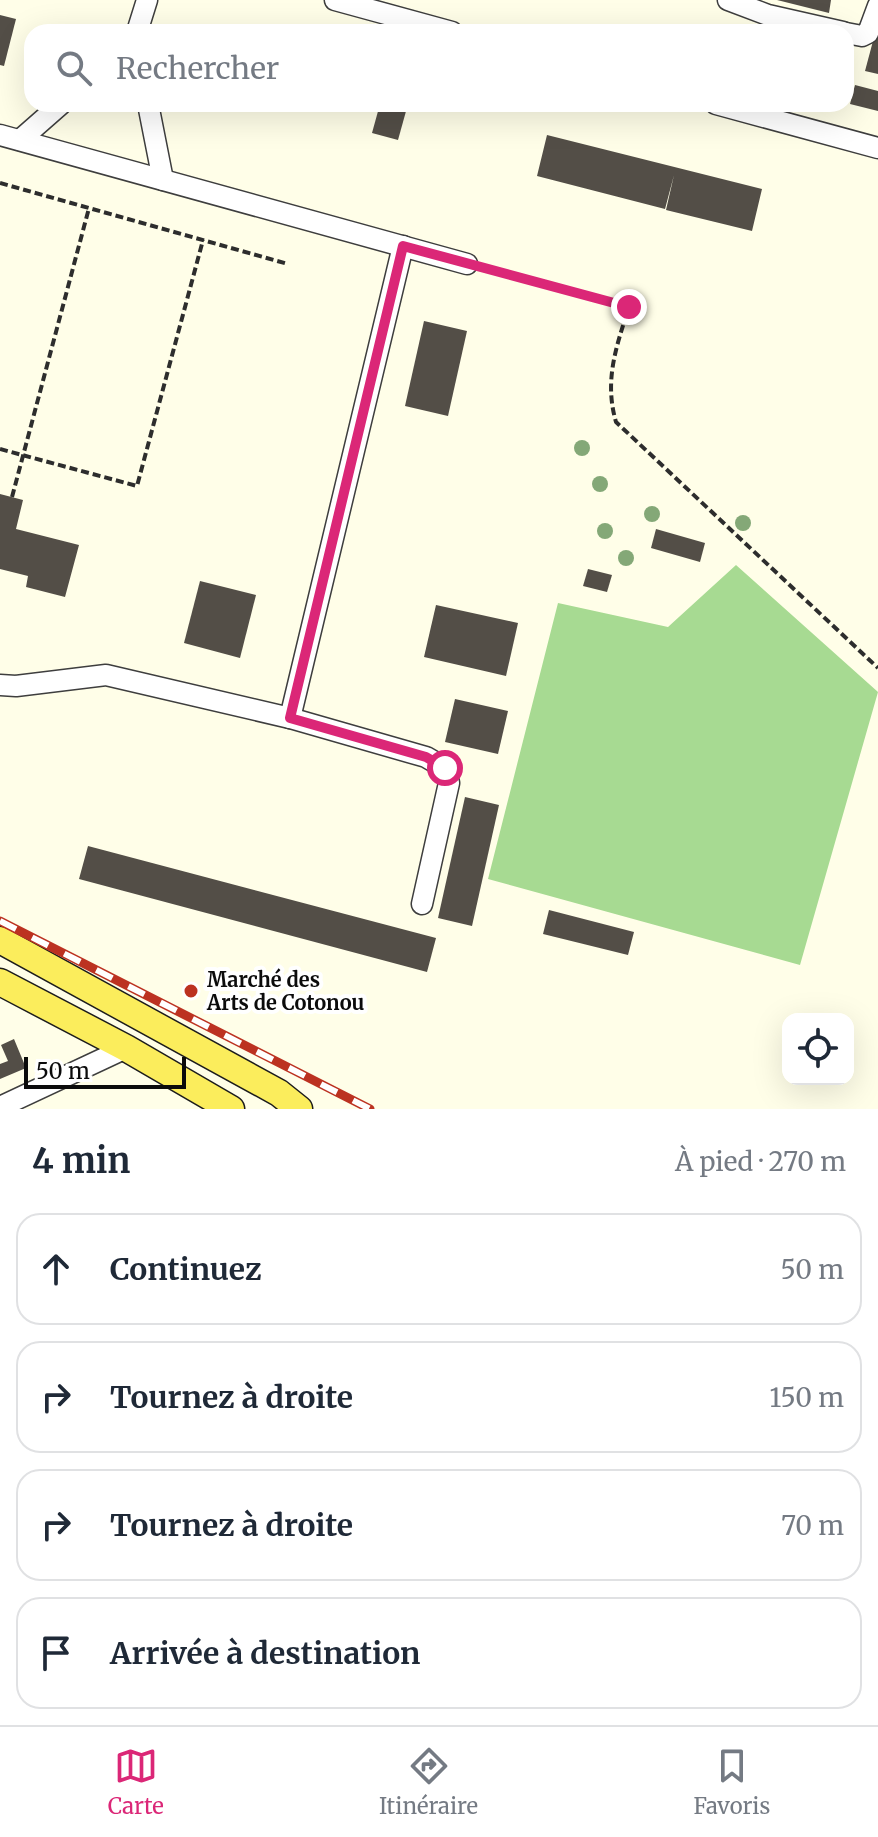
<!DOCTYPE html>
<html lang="fr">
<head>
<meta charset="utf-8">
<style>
	:root { --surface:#fff; --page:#f6f6f7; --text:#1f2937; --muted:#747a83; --line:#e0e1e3; --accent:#db2777 }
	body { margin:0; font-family:Merriweather,serif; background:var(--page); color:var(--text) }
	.controls { position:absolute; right:24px; bottom:24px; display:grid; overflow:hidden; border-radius:16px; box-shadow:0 8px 32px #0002 }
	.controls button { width:72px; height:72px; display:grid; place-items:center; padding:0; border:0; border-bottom:2px solid var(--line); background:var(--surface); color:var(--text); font:40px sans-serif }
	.scale { position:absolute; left:24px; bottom:20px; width:162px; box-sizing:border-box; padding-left:8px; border:4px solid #0b0b0b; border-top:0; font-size:22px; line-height:28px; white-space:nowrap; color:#0b0b0b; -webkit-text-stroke:6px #fff; paint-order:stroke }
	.stop { position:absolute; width:24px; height:24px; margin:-18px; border:6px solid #db2777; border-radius:50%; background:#fff }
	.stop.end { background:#db2777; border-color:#fff; box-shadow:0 2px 8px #0008 }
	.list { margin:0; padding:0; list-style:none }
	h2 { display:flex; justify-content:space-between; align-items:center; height:104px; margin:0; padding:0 32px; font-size:34px }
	h2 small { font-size:26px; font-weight:400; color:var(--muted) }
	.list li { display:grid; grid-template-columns:52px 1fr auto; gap:24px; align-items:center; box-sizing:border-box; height:112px; margin:0 16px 16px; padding:0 16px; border:2px solid var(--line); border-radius:24px }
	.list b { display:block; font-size:30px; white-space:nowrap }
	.list em { font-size:26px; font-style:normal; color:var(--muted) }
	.icon { flex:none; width:44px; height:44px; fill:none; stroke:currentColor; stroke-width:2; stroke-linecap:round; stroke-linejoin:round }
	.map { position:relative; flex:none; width:878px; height:1109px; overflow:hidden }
	.search { position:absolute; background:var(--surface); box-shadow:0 8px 32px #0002; left:24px; right:24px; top:24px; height:88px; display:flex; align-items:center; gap:20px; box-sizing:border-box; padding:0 28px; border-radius:24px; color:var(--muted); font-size:30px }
	.sheet { height:616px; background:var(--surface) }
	nav { display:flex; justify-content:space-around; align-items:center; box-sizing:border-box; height:112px; border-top:2px solid var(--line); background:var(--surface); font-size:22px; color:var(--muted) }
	nav a { display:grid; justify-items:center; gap:4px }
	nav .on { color:var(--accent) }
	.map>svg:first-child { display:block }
</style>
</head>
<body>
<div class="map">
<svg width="878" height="1109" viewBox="0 0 878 1109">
	<rect width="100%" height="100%" fill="#fffee8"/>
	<!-- forest -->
	<polygon fill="#a7da92" points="736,565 878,692 800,965 488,879 558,603 668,627"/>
	<!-- building -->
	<g fill="#534e47">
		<polygon points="777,0 831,0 829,13"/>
		<polygon points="0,15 16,19 4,66 0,65"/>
		<polygon points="877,26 878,26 878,74 865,71"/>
		<polygon points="855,85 878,91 878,111 850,104"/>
		<polygon points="380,104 408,104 398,140 372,133"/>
		<polygon points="547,135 762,189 752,231 666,210 674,175 665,209 537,176"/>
		<polygon points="424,321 467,331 448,416 405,406"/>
		<polygon points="0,494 23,500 16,529 79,545 65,597 26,587 28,576 0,569"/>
		<polygon points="656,529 705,543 700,562 651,548"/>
		<polygon points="588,569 612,575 607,592 583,586"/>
		<polygon points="200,581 256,595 240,658 184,643"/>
		<polygon points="436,605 518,623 506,676 424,657"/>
		<polygon points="455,699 508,711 498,754 445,742"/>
		<polygon points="465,797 499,805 472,926 438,918"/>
		<polygon points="88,846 436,938 427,972 79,879"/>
		<polygon points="549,910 634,932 628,955 543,934"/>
		<polygon points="14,1039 26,1068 0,1079 0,1064 8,1061 1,1045"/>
	</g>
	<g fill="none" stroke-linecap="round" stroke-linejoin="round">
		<!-- minor casing -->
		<g stroke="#3e3e3e" stroke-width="23">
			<g id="minor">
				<polyline points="335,0 452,32"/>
				<polyline points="728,0 768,15 843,32"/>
				<polyline points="137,32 147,0"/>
				<polyline points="846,33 862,36 868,33 878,6"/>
				<polyline points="148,104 163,180"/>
				<polyline points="716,104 878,148"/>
				<polyline points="0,135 467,264"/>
				<polyline points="20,140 61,104"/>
				<polyline points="0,685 16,686 106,675 290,718 426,757 445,768 449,783 422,904"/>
				<polyline points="290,718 403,246"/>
				<polyline points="0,1107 126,1048"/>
			</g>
		</g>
		<!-- major casing -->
		<g stroke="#1c1c1c" stroke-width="29">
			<g id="major">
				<polyline points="0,940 279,1093 299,1109"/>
				<polyline points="0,982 126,1048 231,1109"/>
			</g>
		</g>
		<!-- path -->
		<g stroke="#2d2d2d" stroke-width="4" stroke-dasharray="8 4" stroke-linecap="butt">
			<polyline points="0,183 288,264"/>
			<path d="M485,268L629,307C616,347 604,381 616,422L878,668"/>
			<polyline points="0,449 137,486 203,240"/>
			<polyline points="12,497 89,208"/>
		</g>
		<!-- minor -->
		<use href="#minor" stroke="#fff" stroke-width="20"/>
		<!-- major -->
		<use href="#major" stroke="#fbed5c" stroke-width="26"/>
		<!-- rail casing -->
		<g stroke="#bc3221" stroke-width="9">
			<polyline id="rail" points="0,921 370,1109"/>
		</g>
		<!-- rail -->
		<use href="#rail" stroke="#fff" stroke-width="6" stroke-dasharray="18" stroke-linecap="butt"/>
	</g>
	<!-- trees -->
	<g fill="#84a877">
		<circle cx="582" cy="448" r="8"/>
		<circle cx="600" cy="484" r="8"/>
		<circle cx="652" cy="514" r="8"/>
		<circle cx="743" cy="523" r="8"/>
		<circle cx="605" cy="531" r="8"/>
		<circle cx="626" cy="558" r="8"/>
	</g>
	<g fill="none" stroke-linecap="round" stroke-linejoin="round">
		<!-- route -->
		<polyline stroke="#db2777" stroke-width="10" points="445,768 426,757 290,718 403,246 629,307"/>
	</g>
	<!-- markers -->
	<circle fill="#bc3221" stroke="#fff" stroke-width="3" cx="191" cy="991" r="8"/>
	<g text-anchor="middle" stroke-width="8" stroke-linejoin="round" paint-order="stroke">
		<!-- poi labels -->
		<g font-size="20" font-weight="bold" fill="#0b0b0b" stroke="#fff" text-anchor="start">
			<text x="207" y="987">Marché des<tspan x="207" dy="23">Arts de Cotonou</tspan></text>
		</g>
	</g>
</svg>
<div class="controls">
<button><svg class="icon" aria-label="locate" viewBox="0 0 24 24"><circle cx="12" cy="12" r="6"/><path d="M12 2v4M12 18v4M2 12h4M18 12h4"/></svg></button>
</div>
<div class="scale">50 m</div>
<div class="stop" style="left:445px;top:768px"></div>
<div class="stop end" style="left:629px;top:307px"></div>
<div class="search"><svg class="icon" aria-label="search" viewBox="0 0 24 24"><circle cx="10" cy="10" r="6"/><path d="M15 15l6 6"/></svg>Rechercher</div>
</div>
<section class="sheet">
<h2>4 min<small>À pied · 270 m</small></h2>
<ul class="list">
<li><svg class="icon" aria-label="ahead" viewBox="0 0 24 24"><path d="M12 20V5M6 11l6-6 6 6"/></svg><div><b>Continuez</b></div><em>50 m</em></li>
<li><svg class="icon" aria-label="right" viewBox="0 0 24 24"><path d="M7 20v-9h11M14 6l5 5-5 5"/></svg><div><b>Tournez à droite</b></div><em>150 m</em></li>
<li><svg class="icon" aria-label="right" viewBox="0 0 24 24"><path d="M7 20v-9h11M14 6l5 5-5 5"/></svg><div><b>Tournez à droite</b></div><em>70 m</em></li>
<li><svg class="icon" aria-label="arrive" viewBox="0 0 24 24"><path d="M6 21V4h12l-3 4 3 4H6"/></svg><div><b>Arrivée à destination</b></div></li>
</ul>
</section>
<nav>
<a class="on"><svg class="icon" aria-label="map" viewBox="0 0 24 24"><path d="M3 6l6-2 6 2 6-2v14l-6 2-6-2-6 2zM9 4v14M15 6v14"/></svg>Carte</a>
<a><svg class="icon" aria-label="directions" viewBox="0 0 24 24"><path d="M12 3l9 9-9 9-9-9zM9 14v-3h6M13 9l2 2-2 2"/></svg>Itinéraire</a>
<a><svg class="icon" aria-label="saved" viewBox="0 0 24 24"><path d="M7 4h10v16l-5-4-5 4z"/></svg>Favoris</a>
</nav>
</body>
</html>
